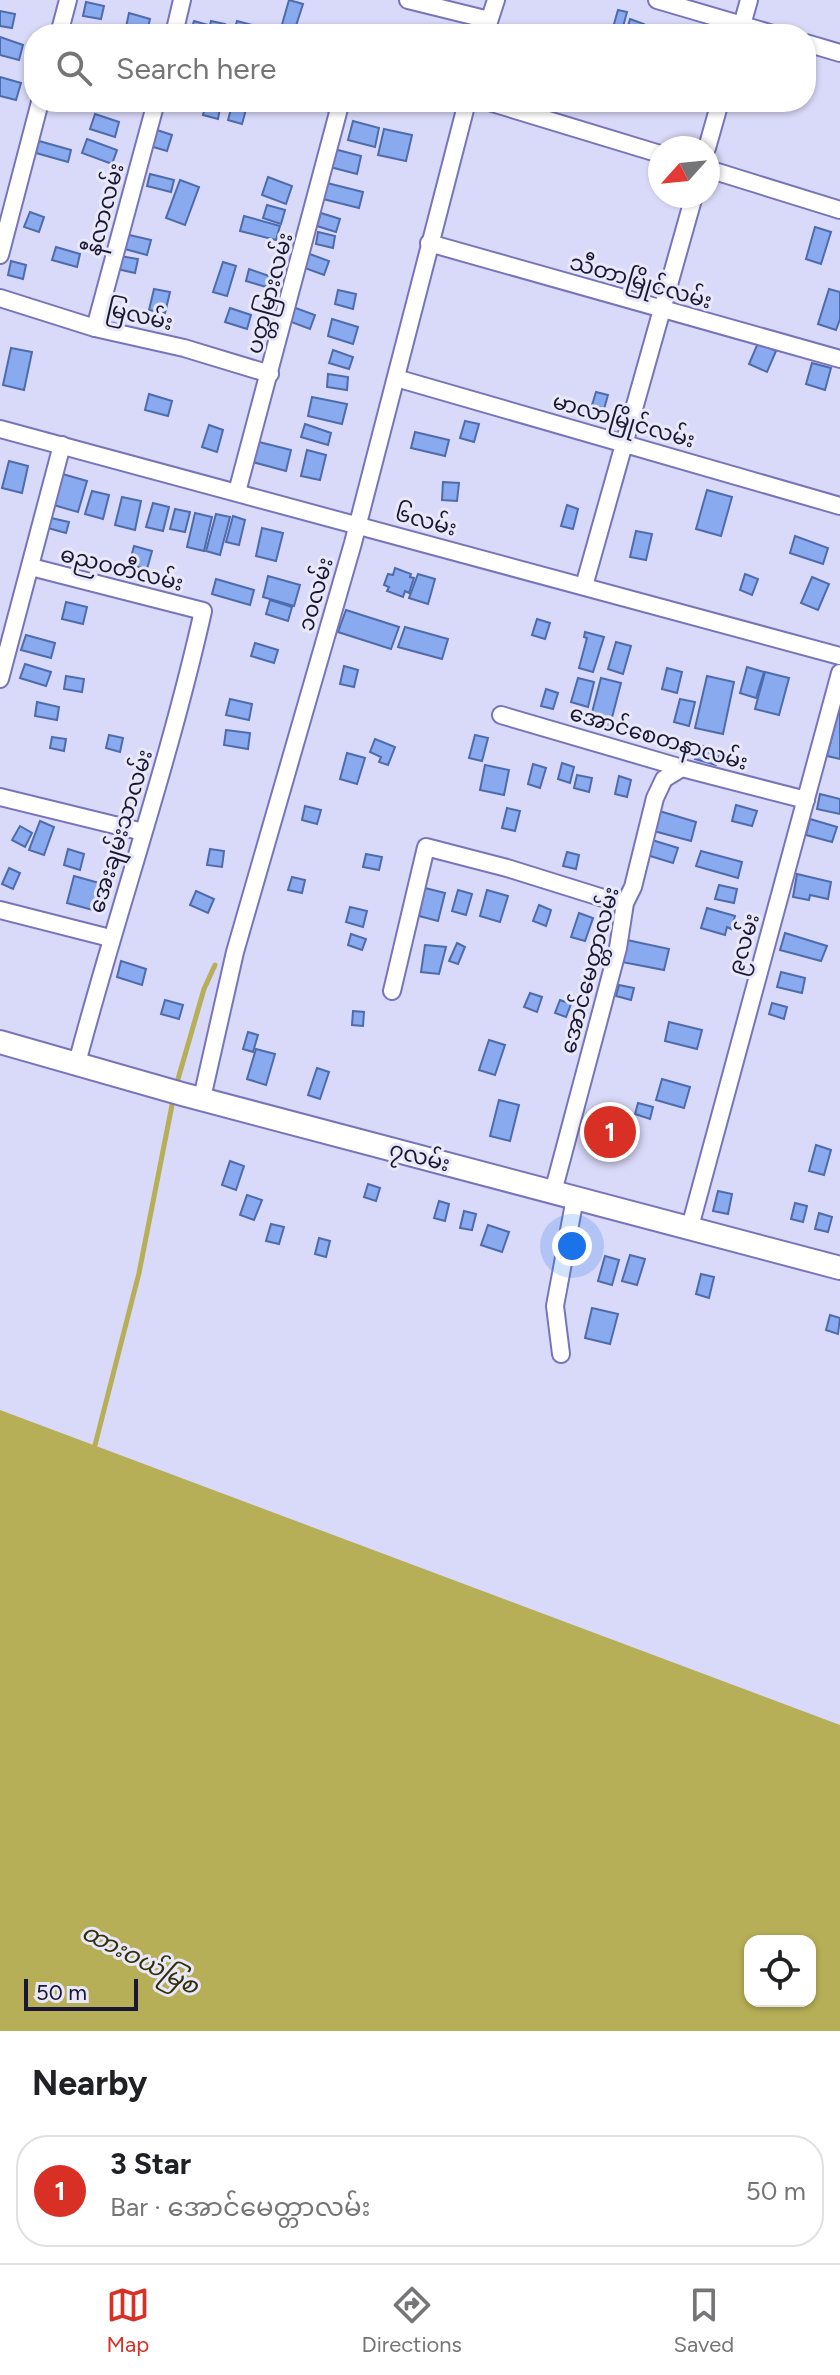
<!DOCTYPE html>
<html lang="en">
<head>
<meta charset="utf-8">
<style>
	:root { --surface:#fff; --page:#f2f2f2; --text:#202124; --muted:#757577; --line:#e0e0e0; --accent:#d93025 }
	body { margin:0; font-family:Figtree,"Noto Sans Myanmar",sans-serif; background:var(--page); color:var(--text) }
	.controls { position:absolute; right:24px; bottom:24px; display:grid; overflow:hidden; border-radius:16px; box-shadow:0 2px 6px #0004 }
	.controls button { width:72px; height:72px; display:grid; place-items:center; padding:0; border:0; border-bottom:2px solid var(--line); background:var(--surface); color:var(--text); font:40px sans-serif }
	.compass { position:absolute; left:648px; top:136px; width:72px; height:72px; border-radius:50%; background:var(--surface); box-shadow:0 2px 6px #0004; rotate:243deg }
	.scale { position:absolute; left:24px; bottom:20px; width:114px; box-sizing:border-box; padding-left:8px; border:4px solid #191733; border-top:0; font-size:22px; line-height:28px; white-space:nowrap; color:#191733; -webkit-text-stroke:6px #e8e8f8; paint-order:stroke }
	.you { position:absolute; left:572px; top:1246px; width:28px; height:28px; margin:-20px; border:6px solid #fff; border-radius:50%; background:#1a73e8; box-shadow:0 0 0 12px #1a73e833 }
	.badge { display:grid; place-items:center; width:52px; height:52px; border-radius:50%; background:var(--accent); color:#fff; font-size:26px; font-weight:700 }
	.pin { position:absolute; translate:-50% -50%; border:4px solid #fff; box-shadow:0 2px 8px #0006 }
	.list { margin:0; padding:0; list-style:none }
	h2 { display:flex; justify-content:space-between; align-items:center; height:104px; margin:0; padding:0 32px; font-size:34px }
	h2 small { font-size:26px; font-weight:400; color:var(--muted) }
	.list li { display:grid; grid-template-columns:52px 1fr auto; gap:24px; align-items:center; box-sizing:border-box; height:112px; margin:0 16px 16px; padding:0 16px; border:2px solid var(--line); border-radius:32px }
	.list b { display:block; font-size:30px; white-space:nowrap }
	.list p { margin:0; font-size:26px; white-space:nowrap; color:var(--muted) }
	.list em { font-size:26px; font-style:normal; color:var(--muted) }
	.icon { flex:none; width:44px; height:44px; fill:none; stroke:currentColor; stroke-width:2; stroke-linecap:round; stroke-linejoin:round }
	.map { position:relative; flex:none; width:840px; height:2031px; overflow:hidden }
	.search { position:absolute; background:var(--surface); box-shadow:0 2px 6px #0004; left:24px; right:24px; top:24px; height:88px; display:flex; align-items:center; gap:20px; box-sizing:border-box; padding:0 28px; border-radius:32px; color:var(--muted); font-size:30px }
	.sheet { height:232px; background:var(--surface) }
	nav { display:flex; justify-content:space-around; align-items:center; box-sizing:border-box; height:112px; border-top:2px solid var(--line); background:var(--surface); font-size:22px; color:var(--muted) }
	nav a { display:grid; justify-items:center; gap:4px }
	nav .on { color:var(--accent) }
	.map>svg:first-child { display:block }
</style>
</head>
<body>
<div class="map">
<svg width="840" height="2031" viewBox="0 0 840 2031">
	<rect width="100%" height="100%" fill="#d9d9f9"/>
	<!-- water -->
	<path fill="#b6af57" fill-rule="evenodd" d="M0,1410L840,1725V2031H0ZM750,1941H810V2001H750Z"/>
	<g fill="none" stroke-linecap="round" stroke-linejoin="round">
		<!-- stream -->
		<g stroke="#b6af57" stroke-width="5">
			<polyline points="176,1086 204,989 215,965"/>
			<polyline points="94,1449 139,1273 173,1100"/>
		</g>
	</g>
	<!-- building -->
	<g fill="#8aaaf0" stroke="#4e6bac" stroke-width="2">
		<polygon points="289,0 303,4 294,32 281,28"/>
		<polygon points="86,2 104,6 101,19 83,16"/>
		<polygon points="618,10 627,12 621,34 612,31"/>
		<polygon points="0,11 15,14 12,28 0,26"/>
		<polygon points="129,13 150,19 147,32 126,27"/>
		<polygon points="630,19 644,24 641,34 626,34"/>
		<polygon points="194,21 208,25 205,34 190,34"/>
		<polygon points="211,21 225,24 223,34 208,34"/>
		<polygon points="237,21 252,25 250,34 233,34"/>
		<polygon points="0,37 23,45 19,60 0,55"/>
		<polygon points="0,77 21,83 16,100 0,96"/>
		<polygon points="206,102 221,102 218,119 203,115"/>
		<polygon points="233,102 248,102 242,124 228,120"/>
		<polygon points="95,114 119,122 115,137 90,129"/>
		<polygon points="353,121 379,128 375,147 348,140"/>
		<polygon points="148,127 172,135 167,151 143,144"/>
		<polygon points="384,129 412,135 406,161 378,155"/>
		<polygon points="87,139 117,150 112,164 82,153"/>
		<polygon points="39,141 71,150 68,162 36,153"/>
		<polygon points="334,149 361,156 357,174 330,167"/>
		<polygon points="150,174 174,180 171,192 147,186"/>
		<polygon points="268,177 292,186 286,204 262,195"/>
		<polygon points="180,180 199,187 185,225 166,218"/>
		<polygon points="327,183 363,192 359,208 323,199"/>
		<polygon points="267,205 285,210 281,224 263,218"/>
		<polygon points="30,212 44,217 39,232 24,227"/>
		<polygon points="321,213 340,219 336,232 317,226"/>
		<polygon points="244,216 280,226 276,240 240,231"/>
		<polygon points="815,227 831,232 821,264 806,259"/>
		<polygon points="318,232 335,236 333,248 316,244"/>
		<polygon points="125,234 151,240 147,255 121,248"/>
		<polygon points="56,247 80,254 77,267 52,260"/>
		<polygon points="307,253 329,261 324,275 302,267"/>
		<polygon points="120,256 138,259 135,273 117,269"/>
		<polygon points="11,261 26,265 23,279 8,275"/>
		<polygon points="223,262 236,266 227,296 213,292"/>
		<polygon points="249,269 269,276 266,287 246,281"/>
		<polygon points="154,289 170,292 165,313 149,310"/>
		<polygon points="829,289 840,292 840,319 836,330 818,324"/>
		<polygon points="338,290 356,294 353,309 335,304"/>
		<polygon points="290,306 315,315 310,329 286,320"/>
		<polygon points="230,308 251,315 247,329 225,322"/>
		<polygon points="332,319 358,327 353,344 328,336"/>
		<polygon points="758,343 776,351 767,372 749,364"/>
		<polygon points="11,348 32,352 24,390 3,385"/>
		<polygon points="333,350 353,357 349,369 329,363"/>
		<polygon points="812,363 831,368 825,390 806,384"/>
		<polygon points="328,374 348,377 347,390 327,387"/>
		<polygon points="596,392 608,395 604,409 592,405"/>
		<polygon points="149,394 172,401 168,416 145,410"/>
		<polygon points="312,397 347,404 342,424 308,416"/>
		<polygon points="465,421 479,424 474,442 460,438"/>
		<polygon points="305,424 331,433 328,445 301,437"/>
		<polygon points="209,425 223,430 217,452 202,447"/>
		<polygon points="415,432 449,440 445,456 411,448"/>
		<polygon points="255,441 291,450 286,471 249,461"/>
		<polygon points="307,450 326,455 320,480 301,476"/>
		<polygon points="9,461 28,466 22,493 2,488"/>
		<polygon points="59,473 87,481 78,512 50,504"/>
		<polygon points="443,482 459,483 457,501 442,500"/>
		<polygon points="707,490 732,497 721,536 696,529"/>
		<polygon points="92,491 109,495 103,519 85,514"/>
		<polygon points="122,497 141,501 135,530 115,525"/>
		<polygon points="153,503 169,507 163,531 146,527"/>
		<polygon points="567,505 578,509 573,529 561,526"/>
		<polygon points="175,509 190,512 185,532 170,529"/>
		<polygon points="195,513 212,517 204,551 187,547"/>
		<polygon points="216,514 230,517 220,555 206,551"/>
		<polygon points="233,516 245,520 239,545 226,542"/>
		<polygon points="51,518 69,522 66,533 48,528"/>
		<polygon points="262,528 283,533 276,561 256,556"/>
		<polygon points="636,531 652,534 646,560 630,557"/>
		<polygon points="795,536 828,548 823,564 790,553"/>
		<polygon points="134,546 152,551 147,569 129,565"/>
		<polygon points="395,568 411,574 410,577 414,578 409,593 405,591 403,597 387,591 389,587 384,585 388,574 393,575"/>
		<polygon points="418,574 435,579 428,604 409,598"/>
		<polygon points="745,574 758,579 752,595 740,590"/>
		<polygon points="268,576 300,585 294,606 263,597"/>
		<polygon points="812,577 829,584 818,610 801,603"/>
		<polygon points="216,579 254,590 250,605 212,594"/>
		<polygon points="270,600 292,607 288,621 266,614"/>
		<polygon points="66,602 87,607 83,624 62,619"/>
		<polygon points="346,610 399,627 391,649 338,632"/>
		<polygon points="537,619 550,623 545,639 532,635"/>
		<polygon points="405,627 448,639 442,659 398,647"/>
		<polygon points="585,632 604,637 593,672 579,668 587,638 584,637"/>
		<polygon points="26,635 55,643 51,658 21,650"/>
		<polygon points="616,642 631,646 623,674 608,669"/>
		<polygon points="255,643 278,650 274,663 251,656"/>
		<polygon points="25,664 51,672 46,686 20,678"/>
		<polygon points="344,666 358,670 354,687 340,684"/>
		<polygon points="747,667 764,672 756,698 740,693"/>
		<polygon points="667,668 682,672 677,693 662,689"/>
		<polygon points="765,672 789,678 779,715 755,709"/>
		<polygon points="66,676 84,679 82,692 64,689"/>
		<polygon points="707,676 734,682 723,734 695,728"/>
		<polygon points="578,678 594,682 588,707 571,702"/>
		<polygon points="601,678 621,683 609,729 589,724"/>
		<polygon points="546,689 558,693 553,709 541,706"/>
		<polygon points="230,699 252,704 249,720 226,715"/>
		<polygon points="680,699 695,702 689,726 674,722"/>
		<polygon points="37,702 59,707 57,720 35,716"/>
		<polygon points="840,705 840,759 827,756"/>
		<polygon points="226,730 250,733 248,749 224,745"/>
		<polygon points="109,735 123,738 120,752 106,748"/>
		<polygon points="475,735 488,738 482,761 469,758"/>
		<polygon points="52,737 66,739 64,751 50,748"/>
		<polygon points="375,739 395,747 388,765 379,762 381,757 370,752"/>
		<polygon points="699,745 720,751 716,765 695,759"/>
		<polygon points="347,753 365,758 357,784 340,779"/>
		<polygon points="562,763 574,767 570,783 558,779"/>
		<polygon points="533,764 546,768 540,788 528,784"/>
		<polygon points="485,765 509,770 504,795 480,790"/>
		<polygon points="577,775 592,778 589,792 574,788"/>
		<polygon points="619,776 631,780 627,797 615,794"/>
		<polygon points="820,794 840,799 840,814 817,809"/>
		<polygon points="736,805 757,811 752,826 732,821"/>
		<polygon points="305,806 321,810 317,824 302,820"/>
		<polygon points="507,808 520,811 515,831 502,828"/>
		<polygon points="656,810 696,822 691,841 650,830"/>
		<polygon points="810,819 837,827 832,842 806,835"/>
		<polygon points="40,821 54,827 44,855 29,850"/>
		<polygon points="20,826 32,833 25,847 12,840"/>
		<polygon points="652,840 678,848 673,863 647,855"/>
		<polygon points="68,849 84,854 80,870 64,865"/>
		<polygon points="210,849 224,851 222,867 207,865"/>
		<polygon points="701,851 742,862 738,878 696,866"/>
		<polygon points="567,852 579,855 576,869 563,866"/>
		<polygon points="366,854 382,857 379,870 363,867"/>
		<polygon points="9,868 20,873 13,889 2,884"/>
		<polygon points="797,874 831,882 828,899 810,895 809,900 793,897"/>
		<polygon points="74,876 99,883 93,910 67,903"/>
		<polygon points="292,877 305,880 302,893 288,890"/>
		<polygon points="719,885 737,889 734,903 715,899"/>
		<polygon points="425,888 445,893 438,921 419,916"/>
		<polygon points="458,890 472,894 466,915 452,911"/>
		<polygon points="487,890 508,896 500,922 480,916"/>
		<polygon points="196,891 214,899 208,913 190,905"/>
		<polygon points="539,905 551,910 546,926 533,921"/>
		<polygon points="350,907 367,911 363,927 346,922"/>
		<polygon points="707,908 735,916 731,929 727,927 725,935 701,928"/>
		<polygon points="579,913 593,918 585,941 571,937"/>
		<polygon points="785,933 827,946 821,961 780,950"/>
		<polygon points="351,934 366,939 362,950 348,945"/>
		<polygon points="627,940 669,949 664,970 622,962"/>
		<polygon points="457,943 465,947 458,964 449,961"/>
		<polygon points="425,945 446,947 439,974 421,972"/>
		<polygon points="121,961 146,969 142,985 117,977"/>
		<polygon points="781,972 805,978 802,993 777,987"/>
		<polygon points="619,985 634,988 631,1000 616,996"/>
		<polygon points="530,993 542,997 537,1012 524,1007"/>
		<polygon points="165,1000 183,1005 179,1019 161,1014"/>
		<polygon points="560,1000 571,1004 566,1017 555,1013"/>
		<polygon points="772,1003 787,1007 784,1019 769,1014"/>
		<polygon points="353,1011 364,1012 363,1026 352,1025"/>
		<polygon points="669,1022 702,1030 697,1049 665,1041"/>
		<polygon points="248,1032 258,1035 253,1052 243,1049"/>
		<polygon points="489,1040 505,1045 495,1075 479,1070"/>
		<polygon points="256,1049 275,1054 266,1085 247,1079"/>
		<polygon points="317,1068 329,1072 320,1099 308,1095"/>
		<polygon points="662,1079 690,1087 684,1108 656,1100"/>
		<polygon points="499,1100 519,1105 510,1141 490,1136"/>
		<polygon points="638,1103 653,1107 650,1119 635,1114"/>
		<polygon points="816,1145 831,1150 824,1175 809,1171"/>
		<polygon points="230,1161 244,1166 236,1190 222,1185"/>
		<polygon points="368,1184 380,1188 376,1201 364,1197"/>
		<polygon points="718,1191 732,1194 728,1214 713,1211"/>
		<polygon points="247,1195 262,1200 254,1220 240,1215"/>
		<polygon points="439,1201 449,1204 445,1221 434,1218"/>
		<polygon points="795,1203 807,1206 803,1222 791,1219"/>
		<polygon points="464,1211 476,1214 472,1230 460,1228"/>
		<polygon points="819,1213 832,1217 828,1232 815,1229"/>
		<polygon points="271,1224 284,1227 279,1244 266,1241"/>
		<polygon points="488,1225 509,1232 502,1252 481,1245"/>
		<polygon points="319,1238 330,1241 326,1257 315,1254"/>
		<polygon points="630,1255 645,1259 637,1285 622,1281"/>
		<polygon points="605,1256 619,1260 612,1285 598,1281"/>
		<polygon points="701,1274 714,1277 709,1298 696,1294"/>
		<polygon points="592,1308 618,1314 610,1344 585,1338"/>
		<polygon points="830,1315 840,1318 838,1334 826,1330"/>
	</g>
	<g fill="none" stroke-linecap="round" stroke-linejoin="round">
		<!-- minor casing -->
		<g stroke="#7874bc" stroke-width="20">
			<g id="minor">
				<polyline points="408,0 489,20"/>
				<polyline points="657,0 773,34"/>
				<polyline points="740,32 749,0"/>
				<polyline points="59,34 68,0"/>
				<polyline points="174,34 182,0"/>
				<polyline points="485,34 496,0"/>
				<polyline points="806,43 840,53"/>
				<polyline points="489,102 660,154"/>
				<polyline points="707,148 720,102"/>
				<polyline points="708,169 840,210"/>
				<polyline points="429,243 840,359"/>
				<polyline points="0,255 40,102"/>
				<polyline points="0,298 95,328 184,348 270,374"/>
				<polyline points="95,328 156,102"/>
				<polyline points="396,378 840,506"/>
				<polyline points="0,429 840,656"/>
				<polyline points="237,492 340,105 327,102"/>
				<path d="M31,567L203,611C169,763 117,912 77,1063"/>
				<polyline points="584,586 694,196"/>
				<polyline points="0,679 62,445"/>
				<polyline points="501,715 682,768 806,800"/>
				<polyline points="0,797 143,832"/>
				<polyline points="0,910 110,938"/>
				<polyline points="392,991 426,847 507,868 600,897 625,903"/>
				<polyline points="202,1098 235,952 353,543 467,102"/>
				<polyline points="553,1192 618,948 625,903 633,887 655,798 664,779 682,768"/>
				<polyline points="690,1227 840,673"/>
				<polyline points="561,1354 555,1306 575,1198"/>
			</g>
		</g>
		<!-- tertiary casing -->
		<g stroke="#7874bc" stroke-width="26">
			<polyline id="tertiary" points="0,1042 182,1094 840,1268"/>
		</g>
		<!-- minor -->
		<use href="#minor" stroke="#fff" stroke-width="16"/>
		<!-- tertiary -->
		<use href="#tertiary" stroke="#fff" stroke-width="22"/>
	</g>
	<g text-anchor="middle" stroke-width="6" stroke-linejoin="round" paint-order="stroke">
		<!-- street labels -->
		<g font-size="22" fill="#191733" stroke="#e8e8f8">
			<text transform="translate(104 209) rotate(-75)" y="8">နီလာလမ်း</text>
			<text transform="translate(641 281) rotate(16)" y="8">သီတာမြိုင်လမ်း</text>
			<text transform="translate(269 293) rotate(-75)" y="8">ပတ္တမြားလမ်း</text>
			<text transform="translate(140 315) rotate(13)" y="8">မြလမ်း</text>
			<text transform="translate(624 420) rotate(16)" y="8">မာလာမြိုင်လမ်း</text>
			<text transform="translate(426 520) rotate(15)" y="8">၆လမ်း</text>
			<text transform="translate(122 568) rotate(14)" y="8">ဓညဝတီလမ်း</text>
			<text transform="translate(315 594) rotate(-74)" y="8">၁၀လမ်း</text>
			<text transform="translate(659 737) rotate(16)" y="8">အောင်စေတနာလမ်း</text>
			<text transform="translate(120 831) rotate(-73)" y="8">အေးချမ်းသာလမ်း</text>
			<text transform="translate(743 944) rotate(-74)" y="8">၉လမ်း</text>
			<text transform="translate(589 970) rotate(-75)" y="8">အောင်မေတ္တာလမ်း</text>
			<text transform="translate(420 1156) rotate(15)" y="8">၇လမ်း</text>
		</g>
		<!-- water labels -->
		<g font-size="24" font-style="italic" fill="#333009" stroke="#e8e8f8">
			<text transform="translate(140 1959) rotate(27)" y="8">ထားဝယ်မြစ</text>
		</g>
	</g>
</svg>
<div class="controls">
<button><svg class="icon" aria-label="locate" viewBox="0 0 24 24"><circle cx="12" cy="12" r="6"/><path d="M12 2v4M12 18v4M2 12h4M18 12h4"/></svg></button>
</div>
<svg class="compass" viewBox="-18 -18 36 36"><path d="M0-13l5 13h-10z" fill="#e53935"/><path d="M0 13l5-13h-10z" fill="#757577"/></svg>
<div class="scale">50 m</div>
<div class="you"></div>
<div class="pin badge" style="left:610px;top:1132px">1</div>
<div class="search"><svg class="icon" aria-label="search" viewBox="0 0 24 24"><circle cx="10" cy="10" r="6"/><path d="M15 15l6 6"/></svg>Search here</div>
</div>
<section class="sheet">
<h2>Nearby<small></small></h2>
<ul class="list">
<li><span class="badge">1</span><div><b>3 Star</b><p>Bar · အောင်မေတ္တာလမ်း</p></div><em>50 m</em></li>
</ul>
</section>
<nav>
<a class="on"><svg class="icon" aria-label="map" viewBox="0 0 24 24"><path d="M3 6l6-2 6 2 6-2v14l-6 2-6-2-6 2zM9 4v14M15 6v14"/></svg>Map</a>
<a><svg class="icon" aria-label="directions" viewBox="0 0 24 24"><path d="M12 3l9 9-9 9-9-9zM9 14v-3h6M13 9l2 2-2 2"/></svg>Directions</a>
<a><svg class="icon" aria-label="saved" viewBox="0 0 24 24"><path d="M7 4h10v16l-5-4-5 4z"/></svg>Saved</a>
</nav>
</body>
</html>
